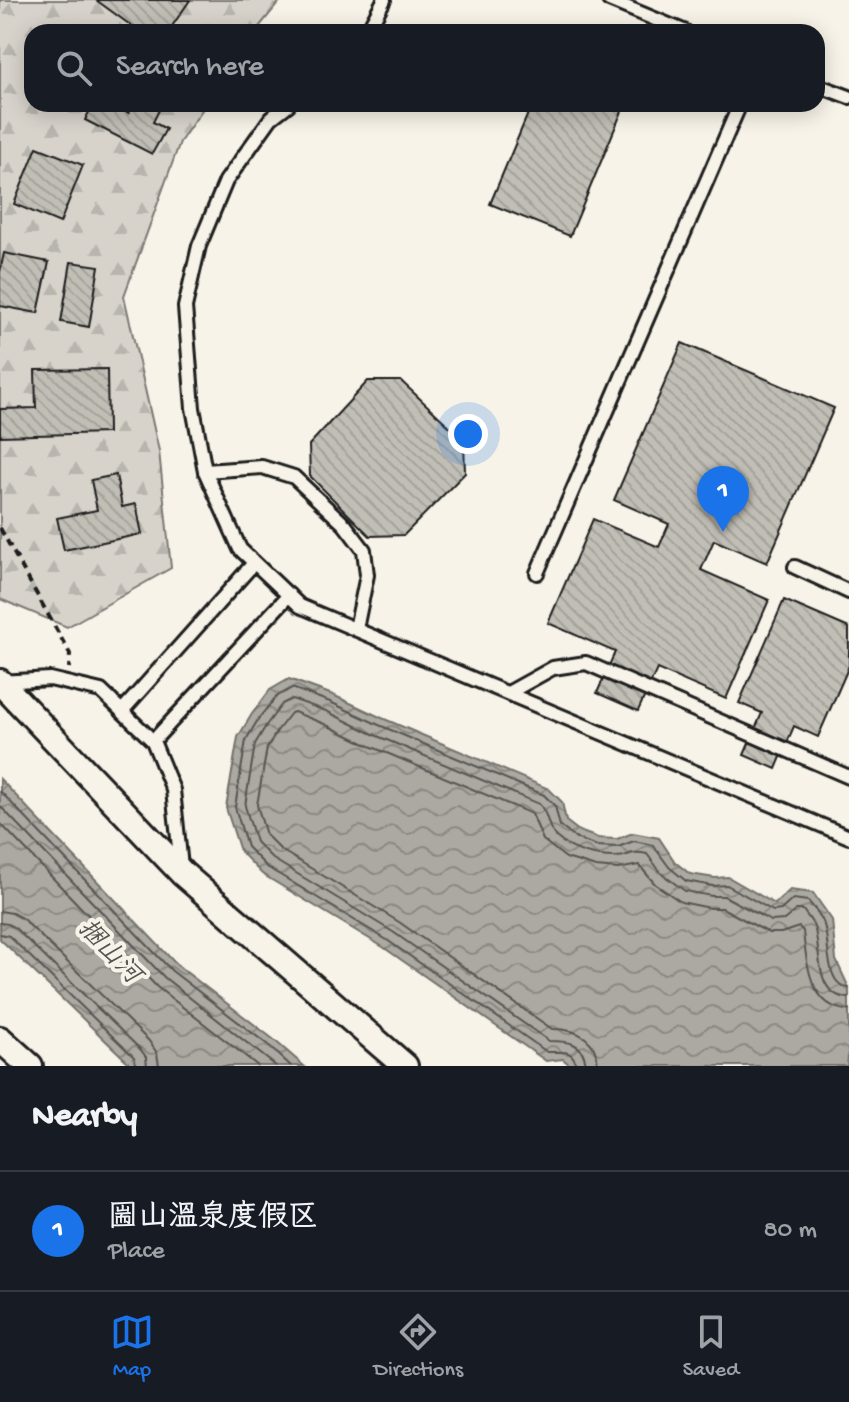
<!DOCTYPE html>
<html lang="en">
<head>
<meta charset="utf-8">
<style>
	:root { --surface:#171b24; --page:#20242c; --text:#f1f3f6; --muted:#9ea1a6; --line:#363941; --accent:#1a73e8 }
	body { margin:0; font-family:"Gochi Hand","LXGW WenKai TC",sans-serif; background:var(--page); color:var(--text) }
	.you { position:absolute; left:468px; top:434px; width:28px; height:28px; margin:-20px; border:6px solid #fff; border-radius:50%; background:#1a73e8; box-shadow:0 0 0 12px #1a73e833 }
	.badge { display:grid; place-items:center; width:52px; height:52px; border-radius:50%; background:var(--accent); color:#fff; font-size:26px; font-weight:700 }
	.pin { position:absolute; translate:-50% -66px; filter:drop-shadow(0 2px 4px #0008) }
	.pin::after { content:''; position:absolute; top:42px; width:28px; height:24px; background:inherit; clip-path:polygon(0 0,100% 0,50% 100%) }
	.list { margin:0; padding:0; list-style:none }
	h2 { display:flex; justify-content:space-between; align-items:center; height:104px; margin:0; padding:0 32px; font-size:34px }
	h2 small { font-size:26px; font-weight:400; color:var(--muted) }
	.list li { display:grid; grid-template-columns:52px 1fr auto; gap:24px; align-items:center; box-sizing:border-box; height:120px; padding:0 32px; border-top:2px solid var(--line) }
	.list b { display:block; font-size:30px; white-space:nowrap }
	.list p { margin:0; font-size:26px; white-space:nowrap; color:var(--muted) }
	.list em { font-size:26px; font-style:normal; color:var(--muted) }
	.icon { flex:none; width:44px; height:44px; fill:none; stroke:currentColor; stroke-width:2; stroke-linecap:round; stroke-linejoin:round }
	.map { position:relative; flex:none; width:849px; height:1066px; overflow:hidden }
	.search { position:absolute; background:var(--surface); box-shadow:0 4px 20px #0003; left:24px; right:24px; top:24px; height:88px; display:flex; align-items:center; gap:20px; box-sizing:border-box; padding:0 28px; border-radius:24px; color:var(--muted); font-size:30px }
	.sheet { height:224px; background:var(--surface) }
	nav { display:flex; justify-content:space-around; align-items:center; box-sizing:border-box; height:112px; border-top:2px solid var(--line); background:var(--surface); font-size:22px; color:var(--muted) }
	nav a { display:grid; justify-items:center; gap:4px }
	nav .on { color:var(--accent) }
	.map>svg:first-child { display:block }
</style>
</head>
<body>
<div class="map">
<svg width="849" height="1066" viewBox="0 0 849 1066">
	<defs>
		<pattern id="forest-firs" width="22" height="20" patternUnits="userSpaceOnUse" patternTransform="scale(2)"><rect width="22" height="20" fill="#d7d3cb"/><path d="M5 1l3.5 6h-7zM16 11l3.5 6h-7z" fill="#b8b5ae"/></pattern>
		<pattern id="water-waves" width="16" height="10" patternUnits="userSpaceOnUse" patternTransform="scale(2)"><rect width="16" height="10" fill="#aca9a2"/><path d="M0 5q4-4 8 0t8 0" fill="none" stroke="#8b8983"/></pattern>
		<pattern id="building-back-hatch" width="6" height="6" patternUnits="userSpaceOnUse" patternTransform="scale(2)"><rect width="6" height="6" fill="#c0beb5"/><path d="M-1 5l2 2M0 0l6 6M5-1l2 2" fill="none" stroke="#a4a39b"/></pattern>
	</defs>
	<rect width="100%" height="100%" fill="#f7f3e8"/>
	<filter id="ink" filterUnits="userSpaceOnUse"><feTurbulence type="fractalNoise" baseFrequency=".0125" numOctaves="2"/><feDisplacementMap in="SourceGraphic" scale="16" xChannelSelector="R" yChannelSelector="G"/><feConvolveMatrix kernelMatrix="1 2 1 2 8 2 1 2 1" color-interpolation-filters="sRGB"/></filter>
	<g filter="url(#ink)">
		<!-- forest -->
		<polygon fill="url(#forest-firs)" stroke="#7a7874" stroke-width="2" points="0,0 281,0 255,32 32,32 32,104 206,104 180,142 124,296 159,451 171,568 67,627 0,599"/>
		<!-- water -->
		<g fill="url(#water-waves)" stroke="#72716c" stroke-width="2">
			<polygon points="289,679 333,695 382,718 549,789 562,802 566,821 579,831 598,838 617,839 633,833 659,838 675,862 690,874 715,878 728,877 775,904 790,890 813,893 832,920 836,960 849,988 849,1046 847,1066 571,1066 563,1059 546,1061 383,947 262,874 240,851 226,808 238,737 252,714 270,690"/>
			<polygon points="0,779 177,965 273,1039 304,1066 132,1066 0,939"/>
		</g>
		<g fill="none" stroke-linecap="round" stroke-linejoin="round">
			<!-- shore -->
			<g stroke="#565452" stroke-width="2">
				<polyline points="0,791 172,971 268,1045 291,1066"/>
				<polyline points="0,806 165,978 276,1066"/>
				<polyline points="0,823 157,987 258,1066"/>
				<polyline points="0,911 12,913 23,919 149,1041 157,1053 159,1066"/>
				<polyline points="0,923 8,924 15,928 141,1050 146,1057 147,1066"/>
				<polyline points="0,934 9,936 134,1057 137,1066"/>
				<path d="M576,1066C574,1047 560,1053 547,1052L387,940L267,867L247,847L235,807L246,740L259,718L276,697L292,688L330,702L379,725L544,795L555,806L560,826L575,838L597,846L618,847L634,841L653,845L669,867L686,881L713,886L727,885L773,911L781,910L793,899L808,901C813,907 820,914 823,922C831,939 823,985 849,988"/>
				<path d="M586,1066C584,1042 569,1041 549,1041L393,932L273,859L256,842L245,806L255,744L267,724L282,704L292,699L326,711L375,735L539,804C549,813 546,827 556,837C572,851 594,857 616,857C630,857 629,850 647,854L662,874L685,891L712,896H724L771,921L784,920L796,910H803C806,915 812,921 814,927C822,949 813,996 849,998"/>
				<path d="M598,1066C597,1038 577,1029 552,1029L399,922L281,850L266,835L257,805L267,748L277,731L291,713L294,712L322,723L370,746L532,814L543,840L566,858L596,867L618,869L639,865L655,884L681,902L710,908H722L769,933H781L799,927L803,931C806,962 810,1009 849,1010"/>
			</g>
		</g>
		<!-- building -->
		<g fill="url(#building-back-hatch)" stroke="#1c1c1c" stroke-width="2">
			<polygon points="96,0 190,0 168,32 140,32"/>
			<polygon points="93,104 112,104 129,113 133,104 162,104 153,122 166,129 152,154 85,120"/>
			<polygon points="532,104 625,104 570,236 490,204"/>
			<polygon points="37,147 83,165 60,223 14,204"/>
			<polygon points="4,253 49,262 38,313 0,306 0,272"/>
			<polygon points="71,262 99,266 89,327 61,322"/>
			<polygon points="682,343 834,408 767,563 714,540 701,570 769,600 726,699 657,669 638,711 597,693 615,652 548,623 593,519 659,547 669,524 614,500"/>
			<polygon points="107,369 108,433 0,436 0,409 36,408 35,370"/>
			<polygon points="368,381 401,381 464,440 465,473 404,535 370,536 310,476 309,445"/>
			<polygon points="116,475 122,507 136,504 142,534 64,550 57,518 97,510 91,480"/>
			<polygon points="784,600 849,628 849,666 818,737 794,726 776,769 744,755 762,713 739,703"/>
		</g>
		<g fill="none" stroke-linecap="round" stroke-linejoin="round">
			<!-- service casing -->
			<g stroke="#1c1c1c" stroke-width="18">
				<g id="service">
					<polyline points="609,0 686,32"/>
					<polyline points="367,32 384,0"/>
					<polyline points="817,85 849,97"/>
					<polyline points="289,104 271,118 226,181 199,246 185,307 193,408 205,471 240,549 300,606 849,837"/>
					<polyline points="205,471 262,467 294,477 345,525 364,550 367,575 356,629"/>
					<polyline points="795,567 849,592"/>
					<polyline points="537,573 740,104"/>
					<polyline points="0,682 50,679 101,691 153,741 173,790 181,867"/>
					<polyline points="508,693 553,668 586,663 849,777"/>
					<polyline points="122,711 254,563"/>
					<polyline points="153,741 289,595"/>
				</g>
			</g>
			<!-- minor casing -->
			<g stroke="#1c1c1c" stroke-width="30">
				<g id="minor">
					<polyline points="0,682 183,874 405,1066"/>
					<polyline points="0,1039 30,1066"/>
				</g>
			</g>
			<!-- path -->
			<polyline stroke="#1c1c1c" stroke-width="4" stroke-dasharray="8 6" stroke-linecap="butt" points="0,528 70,654 69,668"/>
			<!-- service -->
			<use href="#service" stroke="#f7f3e8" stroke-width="12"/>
			<!-- minor -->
			<use href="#minor" stroke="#f7f3e8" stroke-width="24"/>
		</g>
	</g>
	<g text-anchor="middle" stroke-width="8" stroke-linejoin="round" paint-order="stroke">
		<!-- water labels -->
		<g font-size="26" font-style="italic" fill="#565452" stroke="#f7f3e8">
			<text transform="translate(111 950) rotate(46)" y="9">捆山河</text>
		</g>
	</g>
</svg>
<div class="you"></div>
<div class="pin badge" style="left:723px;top:532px">1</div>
<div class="search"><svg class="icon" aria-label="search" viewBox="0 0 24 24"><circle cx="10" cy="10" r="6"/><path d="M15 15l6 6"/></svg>Search here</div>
</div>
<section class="sheet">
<h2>Nearby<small></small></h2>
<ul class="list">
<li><span class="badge">1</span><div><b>圌山温泉度假区</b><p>Place</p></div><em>80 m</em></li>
</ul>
</section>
<nav>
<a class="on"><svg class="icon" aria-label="map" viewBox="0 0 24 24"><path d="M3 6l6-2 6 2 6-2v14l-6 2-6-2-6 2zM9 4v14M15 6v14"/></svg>Map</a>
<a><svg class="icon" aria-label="directions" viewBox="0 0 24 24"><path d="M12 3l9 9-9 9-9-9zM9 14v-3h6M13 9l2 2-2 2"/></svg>Directions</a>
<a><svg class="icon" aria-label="saved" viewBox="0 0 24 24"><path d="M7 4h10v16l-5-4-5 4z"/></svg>Saved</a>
</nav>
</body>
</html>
